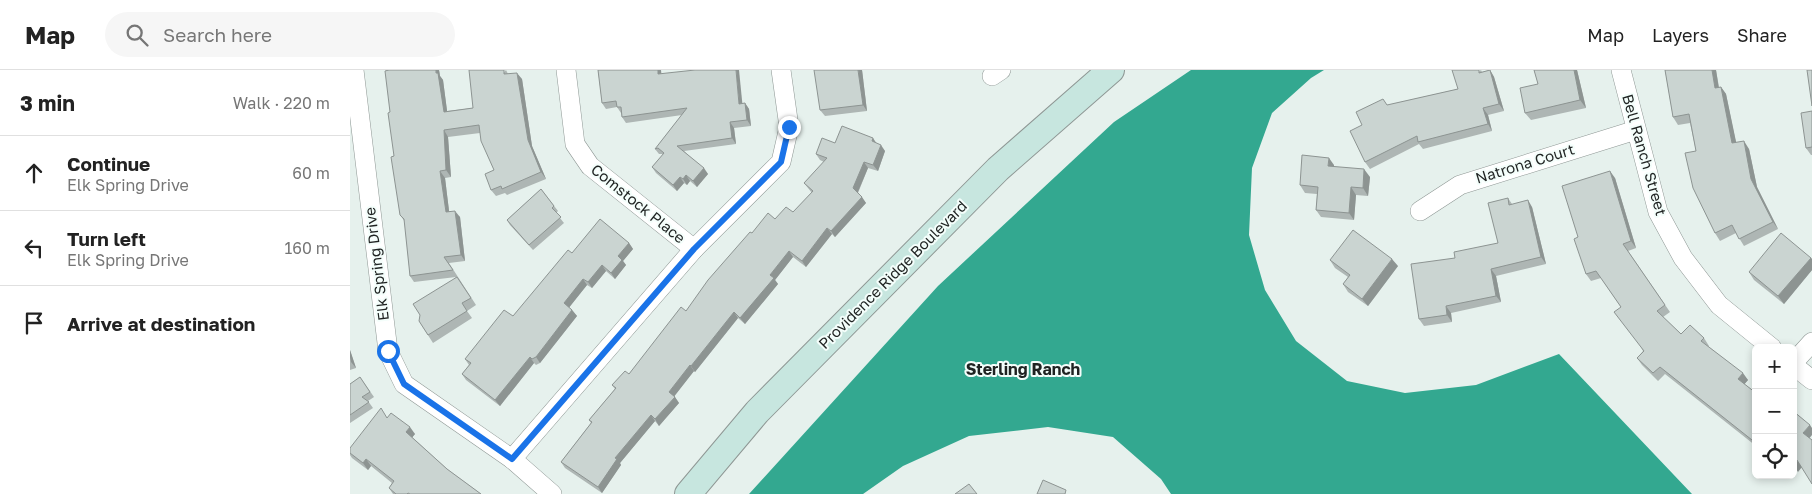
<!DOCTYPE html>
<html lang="en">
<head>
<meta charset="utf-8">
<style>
	:root { --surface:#fff; --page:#f6f6f6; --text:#222; --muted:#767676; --line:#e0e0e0 }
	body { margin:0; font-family:"Golos Text",sans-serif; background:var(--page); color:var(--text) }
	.controls { position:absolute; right:15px; bottom:15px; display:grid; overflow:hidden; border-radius:8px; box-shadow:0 2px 8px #0003 }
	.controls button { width:45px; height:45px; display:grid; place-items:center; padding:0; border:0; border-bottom:1px solid var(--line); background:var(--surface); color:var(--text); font:25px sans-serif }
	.stop { position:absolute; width:15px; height:15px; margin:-11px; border:4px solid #1a73e8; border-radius:50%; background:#fff }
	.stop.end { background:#1a73e8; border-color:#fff; box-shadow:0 1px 5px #0008 }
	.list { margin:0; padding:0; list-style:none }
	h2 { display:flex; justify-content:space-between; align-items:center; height:65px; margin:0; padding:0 20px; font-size:21px }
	h2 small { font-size:16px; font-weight:400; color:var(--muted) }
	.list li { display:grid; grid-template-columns:32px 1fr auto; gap:15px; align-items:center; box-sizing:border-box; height:75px; padding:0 20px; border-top:1px solid var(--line) }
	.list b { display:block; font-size:19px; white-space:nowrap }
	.list p { margin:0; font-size:16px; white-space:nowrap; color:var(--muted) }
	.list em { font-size:16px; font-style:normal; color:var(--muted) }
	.icon { flex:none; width:28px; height:28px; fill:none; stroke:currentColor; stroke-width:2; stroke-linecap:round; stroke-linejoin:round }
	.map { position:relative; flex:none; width:1462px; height:424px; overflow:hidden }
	header { display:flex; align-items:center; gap:30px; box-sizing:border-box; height:70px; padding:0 25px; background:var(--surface); border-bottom:1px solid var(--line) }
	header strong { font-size:24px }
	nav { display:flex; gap:28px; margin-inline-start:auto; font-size:18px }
	.search { width:350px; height:45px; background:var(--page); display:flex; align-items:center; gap:12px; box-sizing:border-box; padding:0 18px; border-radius:28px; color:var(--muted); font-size:19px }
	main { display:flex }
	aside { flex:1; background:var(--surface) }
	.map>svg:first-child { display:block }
</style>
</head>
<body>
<header>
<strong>Map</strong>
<div class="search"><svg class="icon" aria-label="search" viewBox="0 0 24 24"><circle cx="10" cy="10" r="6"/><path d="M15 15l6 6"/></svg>Search here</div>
<nav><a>Map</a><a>Layers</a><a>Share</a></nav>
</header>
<main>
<aside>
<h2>3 min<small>Walk · 220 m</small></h2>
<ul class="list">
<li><svg class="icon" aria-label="ahead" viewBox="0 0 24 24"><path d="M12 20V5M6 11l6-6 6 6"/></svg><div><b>Continue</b><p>Elk Spring Drive</p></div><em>60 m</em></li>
<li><svg class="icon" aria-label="left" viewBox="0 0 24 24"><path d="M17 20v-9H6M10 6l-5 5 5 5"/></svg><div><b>Turn left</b><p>Elk Spring Drive</p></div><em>160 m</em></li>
<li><svg class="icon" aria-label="arrive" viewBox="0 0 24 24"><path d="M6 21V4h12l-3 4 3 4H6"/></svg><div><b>Arrive at destination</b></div></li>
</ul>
</aside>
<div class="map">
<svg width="1462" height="424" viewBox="0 0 1462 424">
	<rect width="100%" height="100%" fill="#e6f1ed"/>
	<!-- water -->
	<polygon fill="#33a890" points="841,0 974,0 961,8 922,43 902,98 899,165 915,220 946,271 997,311 1055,323 1126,315 1209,284 1342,424 821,424 811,409 763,367 698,357 619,366 553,396 513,424 399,424 588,216 764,52"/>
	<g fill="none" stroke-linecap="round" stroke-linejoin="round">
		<!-- street casing -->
		<g stroke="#8e9794" stroke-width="20">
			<g id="street">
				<polyline points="4,0 38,281 54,314 162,389 202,424"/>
				<polyline points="216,0 225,74 240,96 344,179"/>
				<polyline points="1271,0 1308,142 1333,188 1369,235 1422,278"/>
				<polyline points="642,6 651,0"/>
				<polyline points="1070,141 1110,115 1286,60"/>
				<polyline points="1443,293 1462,272"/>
				<polyline points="1443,295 1462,310"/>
				<polyline points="162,389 344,179 431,92 439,57 431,0"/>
			</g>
		</g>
		<!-- secondary casing -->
		<g stroke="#8e9794" stroke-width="28">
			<polyline id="secondary" points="338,424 407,342 648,99 761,0"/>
		</g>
		<!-- street -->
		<use href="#street" stroke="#fff" stroke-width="19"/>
		<!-- secondary -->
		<use href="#secondary" stroke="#c7e6df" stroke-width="26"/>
	</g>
	<!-- wall -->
	<g fill="#aeb6b4">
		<polygon points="39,0 89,0 90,6 93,10 97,41 123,38 156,0 158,4 172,9 182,76 196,109 157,125 155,123 146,126 141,120 144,100 130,63 98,67 101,107 95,108 99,141 110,147 115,191 99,193 126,235 117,241 122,248 83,273 69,251 106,207 64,212 60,206 55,152 50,145 40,42"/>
		<polygon points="248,0 311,0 311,4 392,34 395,33 399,39 401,56 384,58 386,74 334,81 358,104 347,117 340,111 337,115 334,113 327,121 306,103 302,97 313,85 312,84 309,84 305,79 332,45 276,53 272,47 271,43 267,37 256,39 252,33"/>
		<polygon points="512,0 517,41 475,46 470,40"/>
		<polygon points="1131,0 1132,2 1140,0 1144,7 1154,41 1138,45 1142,61 1073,79 1069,74 1020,99 1015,92 1012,55 1038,35 1108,19"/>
		<polygon points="1184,0 1227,0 1236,38 1181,50 1175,43 1188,14"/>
		<polygon points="1315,0 1366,0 1369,17 1371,17 1376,24 1386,73 1399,79 1407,117 1428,159 1394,176 1386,163 1370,171 1365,163 1346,81 1340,53 1328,55 1323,47"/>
		<polygon points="1462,41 1462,85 1461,85 1456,78"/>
		<polygon points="485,73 527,74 535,81 528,101 518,98 508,123 516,133 485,167 482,164 456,197 443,187 425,210 428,214 395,254 388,248 345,302 344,301 324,326 329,333 309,356 305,351 270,393 271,395 252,423 215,398 211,392 241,353 239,350 265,319 262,315 279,304 336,241 402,163 425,149 443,142 462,123 454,113 474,92 470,90 466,84"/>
		<polygon points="984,95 984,97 1020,107 1018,126 1006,125 1004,150 971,147 966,140 967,124 955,123 950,115"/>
		<polygon points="1265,108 1286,178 1278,181 1320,242 1313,247 1331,264 1354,268 1359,276 1358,276 1398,310 1394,314 1406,323 1406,376 1315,304 1308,311 1292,295 1287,288 1293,281 1271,237 1251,208 1241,211 1236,204 1228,167"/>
		<polygon points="191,119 208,141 206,143 214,153 183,180 160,155 157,150"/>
		<polygon points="1158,128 1162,134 1182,137 1196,194 1146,206 1151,232 1101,243 1102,252 1074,256 1069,249 1148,173"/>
		<polygon points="279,173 283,179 273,191 276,195 265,209 256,201 242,218 237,215 219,237 222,240 227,246 190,293 186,295 184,293 150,336 116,310 112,304 119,295 115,289 163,246 222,183"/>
		<polygon points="1461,188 1462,189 1462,200 1434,234 1404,210 1399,202"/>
		<polygon points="980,190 1048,196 1018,236 998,222 993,214 998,207 985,198"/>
		<polygon points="0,280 6,298 0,300"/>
		<polygon points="10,307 24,327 18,331 23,338 0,353 0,314"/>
		<polygon points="37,348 65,364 62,367 97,399 131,424 43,424 39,418 42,413 21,396 18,400 2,388 0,385 0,378"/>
	</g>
	<!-- shaded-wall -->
	<g fill="#8d9492">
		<polygon points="86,0 89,0 90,6 93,10 98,48 94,42"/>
		<polygon points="308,0 311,0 312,10 308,4"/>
		<polygon points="386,0 389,0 393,40 389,34"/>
		<polygon points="508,0 512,0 517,41 513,35"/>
		<polygon points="1140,0 1144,7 1154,41 1149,34"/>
		<polygon points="1224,0 1227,0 1236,38 1230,30"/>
		<polygon points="1362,0 1366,0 1370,26 1365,18"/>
		<polygon points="167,3 172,9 182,76 196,109 191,102 178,70"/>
		<polygon points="1371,17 1376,24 1388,81 1382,73"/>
		<polygon points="395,33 399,39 401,56 397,50"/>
		<polygon points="1133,38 1138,45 1142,61 1138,54"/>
		<polygon points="380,52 384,58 386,74 382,68"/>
		<polygon points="94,60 98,67 101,107 96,100"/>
		<polygon points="523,68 527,74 522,71"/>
		<polygon points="1394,71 1399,79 1407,117 1428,159 1423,152 1401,109"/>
		<polygon points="531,75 535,81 528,101 523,95"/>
		<polygon points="979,88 984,95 984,104 978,96"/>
		<polygon points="514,92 518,98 507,124 503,118"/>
		<polygon points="354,98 358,104 347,117 343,111"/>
		<polygon points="1014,99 1020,107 1018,126 1013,118"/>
		<polygon points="90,101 95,108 100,149 96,142"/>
		<polygon points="1260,101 1265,108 1286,178 1281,171"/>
		<polygon points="336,105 340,111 337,115 333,109"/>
		<polygon points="330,107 334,113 327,121 323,115"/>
		<polygon points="1001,117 1006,125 1004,150 999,143"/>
		<polygon points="512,127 516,133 485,167 481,161"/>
		<polygon points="1178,130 1182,137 1196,194 1191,187"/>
		<polygon points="105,141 110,147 115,191 111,185"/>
		<polygon points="477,158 482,164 456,197 452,191"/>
		<polygon points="279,173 283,179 273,191 276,195 265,209 261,203 268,186"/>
		<polygon points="439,181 443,187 425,210 428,214 395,254 390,248 420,205"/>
		<polygon points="1461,188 1462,189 1462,200 1434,234 1428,226"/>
		<polygon points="1042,189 1048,196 1018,236 1012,229"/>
		<polygon points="252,195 256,201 242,218 238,212"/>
		<polygon points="1141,199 1146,206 1151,232 1146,226"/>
		<polygon points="233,209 237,215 218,239 214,233"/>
		<polygon points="1096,236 1101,243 1102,252 1097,245"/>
		<polygon points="222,240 227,246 190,293 186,287"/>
		<polygon points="384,242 388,248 345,302 341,296"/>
		<polygon points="0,280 6,298 1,292 0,287"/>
		<polygon points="180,287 184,293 150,336 145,330"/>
		<polygon points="340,295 344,301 323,328 319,322"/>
		<polygon points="1393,303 1398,310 1393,316 1388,309"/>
		<polygon points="325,327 329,333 309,356 305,349"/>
		<polygon points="301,345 305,351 270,393 271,395 252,423 248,417 265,388"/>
		<polygon points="1460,355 1462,358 1462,365 1458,370 1453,363"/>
		<polygon points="60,357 65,364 61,369 56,362"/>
		<polygon points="1406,366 1406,375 1402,370"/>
		<polygon points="16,389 21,396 18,400 13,393"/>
		<polygon points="1447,390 1452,397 1448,402 1443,395"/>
	</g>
	<!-- building -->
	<g fill="#cad4d1" stroke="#8d9492">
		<polygon points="39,0 86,0 86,3 88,3 94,42 123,38 119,0 154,0 154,4 167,3 178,70 191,102 152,119 151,116 141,120 135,104 144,100 131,71 129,55 94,60 96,100 90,101 96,142 105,141 111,185 94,187 103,200 60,206 54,149 50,145 41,87 44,86 38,43 40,42 35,1"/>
		<polygon points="248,0 308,0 308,4 345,0 386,0 389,34 395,33 397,50 380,52 382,68 327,76 354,98 343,111 336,105 333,109 330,107 323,115 302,97 314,83 308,78 305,79 337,38 272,47 271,37 267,37 266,31 252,33"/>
		<polygon points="464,0 508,0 513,35 470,40"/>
		<polygon points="1102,0 1129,0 1129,3 1140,0 1149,34 1133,38 1138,54 1068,72 1067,66 1015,92 1000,61 1012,55 1006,42 1033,29 1037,35 1108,19"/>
		<polygon points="1184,0 1224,0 1230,30 1175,43 1170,18 1188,14"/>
		<polygon points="1315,0 1362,0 1365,18 1371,17 1382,73 1394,71 1401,109 1423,152 1389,169 1382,155 1365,163 1343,118 1335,83 1346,81 1339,44 1323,47"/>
		<polygon points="1457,0 1462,0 1462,36"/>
		<polygon points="1462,41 1462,77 1456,78 1451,43"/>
		<polygon points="492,56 523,68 522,71 531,75 523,95 514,92 503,118 512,127 481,161 477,158 452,191 439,181 420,205 424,208 390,248 384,242 341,296 340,295 319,322 325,327 305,349 301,345 265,388 267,389 248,417 211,392 242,352 239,350 266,318 262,315 275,301 279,304 331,237 336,241 358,210 400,162 402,163 418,143 425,149 436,137 443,142 463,121 454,113 477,88 466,84 472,68 485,73"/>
		<polygon points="952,85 979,88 978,96 1014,99 1013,118 1001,117 999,143 966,140 968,117 950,115"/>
		<polygon points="1260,101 1281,171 1273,174 1315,235 1307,241 1331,264 1340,255 1354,268 1351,271 1393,303 1388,309 1406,323 1406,366 1402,370 1310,297 1303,303 1287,288 1294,281 1264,242 1271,237 1246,201 1236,204 1224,169 1228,167 1212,116"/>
		<polygon points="191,119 204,136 202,138 211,147 179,175 157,150"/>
		<polygon points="1158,128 1159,135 1178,130 1191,187 1141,199 1146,226 1096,236 1097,245 1069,249 1061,194 1105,188 1104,182 1148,173 1138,133"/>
		<polygon points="250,149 279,173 268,186 272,190 261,203 252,195 238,212 233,209 214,233 222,240 186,287 182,289 180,287 145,330 112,304 121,293 115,289 154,240 163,246 218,180 222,183"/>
		<polygon points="1003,160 1042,189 1012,229 993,214 1000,205 980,190"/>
		<polygon points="1431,163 1461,188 1428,226 1399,202"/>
		<polygon points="107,207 121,228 112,233 117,241 78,265 69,251 70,245 63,234"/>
		<polygon points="10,307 20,322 12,327 19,332 0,345 0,314"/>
		<polygon points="31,338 37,348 41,343 60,357 56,362 97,399 131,424 60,424 58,423 57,424 46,424 39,418 44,411 16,389 13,393 0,383 0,378"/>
		<polygon points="1443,341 1460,355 1453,363 1462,370 1462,414 1447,390 1443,395"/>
		<polygon points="693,410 716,420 715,424 687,424"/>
		<polygon points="619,414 627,424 605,424"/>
	</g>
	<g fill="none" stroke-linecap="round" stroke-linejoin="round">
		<!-- route -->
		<polyline stroke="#1a73e8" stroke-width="6" points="38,281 54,314 162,389 344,179 431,92 439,57"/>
	</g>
	<g text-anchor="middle" stroke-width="4" stroke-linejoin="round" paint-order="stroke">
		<!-- street labels -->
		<g font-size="15" fill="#1f2322" stroke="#f4fefb">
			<text transform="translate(1294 85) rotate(74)" y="5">Bell Ranch Street</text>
			<text transform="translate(1175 94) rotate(-17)" y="5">Natrona Court</text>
			<text transform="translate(288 134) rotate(39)" y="5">Comstock Place</text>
			<text transform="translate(27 194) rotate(-97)" y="5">Elk Spring Drive</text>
			<text transform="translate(543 205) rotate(-45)" y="5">Providence Ridge Boulevard</text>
		</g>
		<!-- neighbourhood labels -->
		<g font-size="16" font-weight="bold" fill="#1f2322" stroke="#f4fefb">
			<text x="673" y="305">Sterling Ranch</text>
		</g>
	</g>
</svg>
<div class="controls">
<button>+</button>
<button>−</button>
<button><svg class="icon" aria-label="locate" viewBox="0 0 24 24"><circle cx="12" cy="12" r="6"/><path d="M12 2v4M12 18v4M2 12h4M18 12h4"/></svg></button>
</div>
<div class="stop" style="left:38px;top:281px"></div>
<div class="stop end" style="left:439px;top:57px"></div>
</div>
</main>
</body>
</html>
